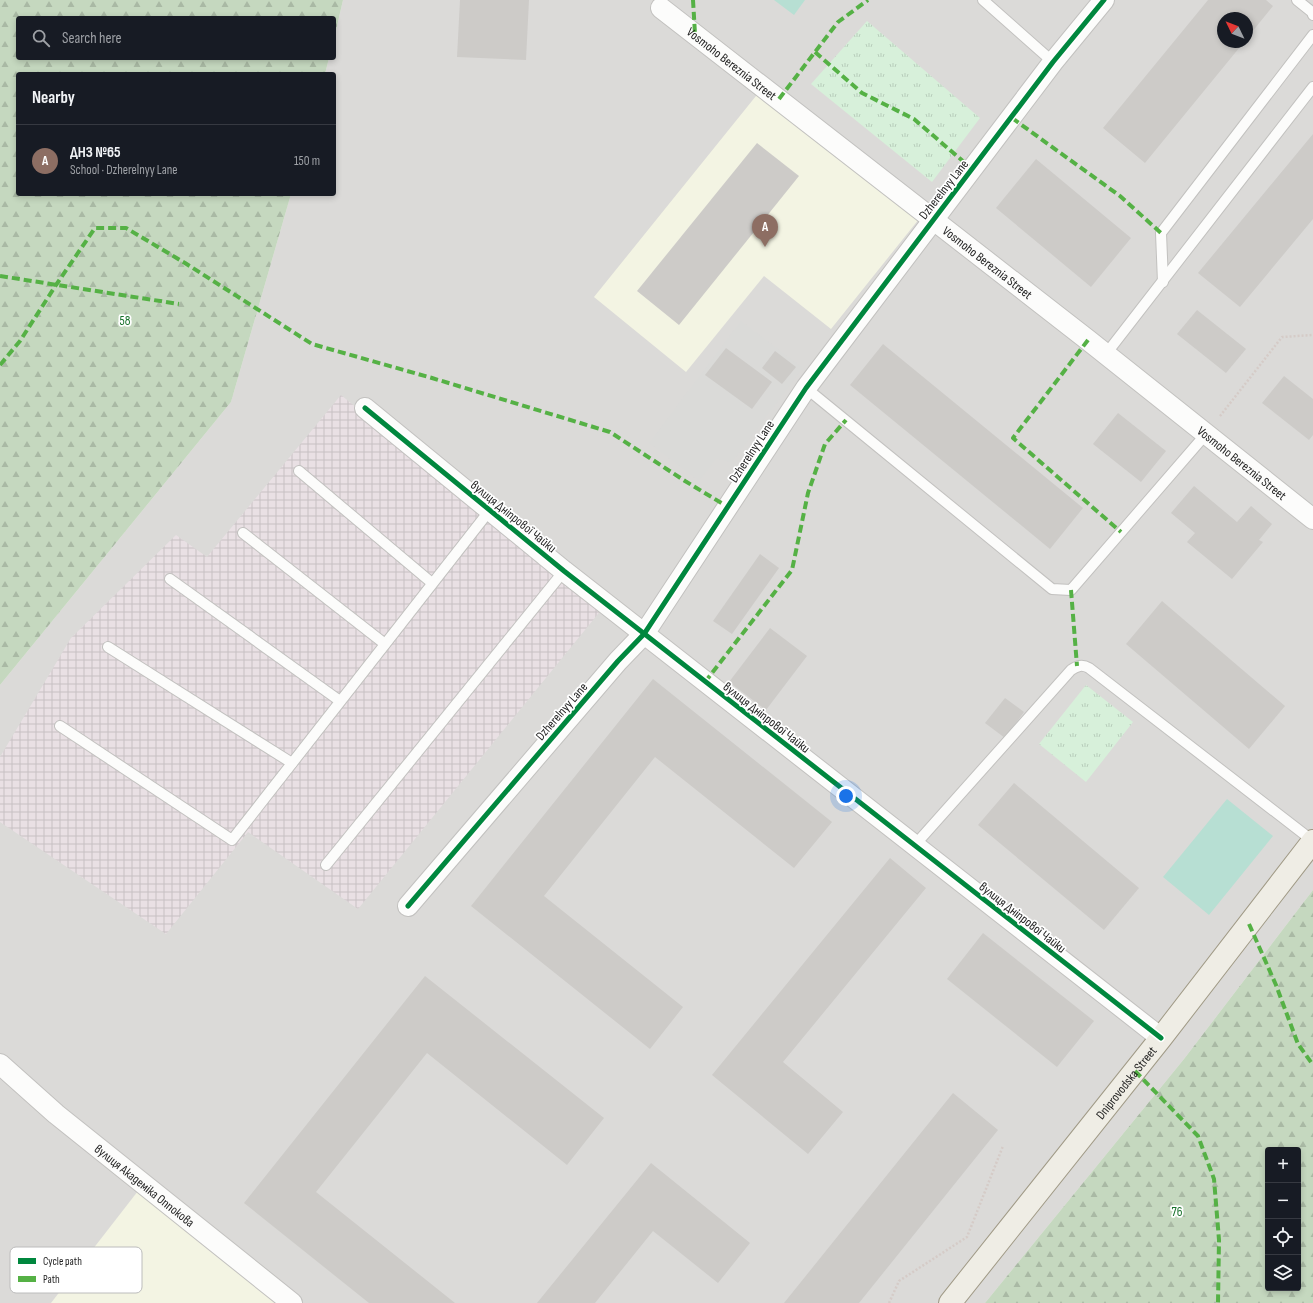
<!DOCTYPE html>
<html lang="en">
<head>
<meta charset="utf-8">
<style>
	:root { --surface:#171b24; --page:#242831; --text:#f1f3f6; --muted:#9ea1a6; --line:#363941; --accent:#b2b4b4 }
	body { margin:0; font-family:"Sofia Sans Condensed",sans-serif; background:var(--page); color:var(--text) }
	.controls { position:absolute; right:12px; bottom:12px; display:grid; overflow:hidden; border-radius:4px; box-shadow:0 2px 6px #0003 }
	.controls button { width:36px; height:36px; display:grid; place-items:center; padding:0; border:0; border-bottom:1px solid var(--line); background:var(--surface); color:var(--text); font:20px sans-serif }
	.compass { position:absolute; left:1217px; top:12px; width:36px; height:36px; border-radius:50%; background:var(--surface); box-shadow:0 2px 6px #0003; rotate:313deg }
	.you { position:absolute; left:846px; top:796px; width:14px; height:14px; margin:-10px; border:3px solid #fff; border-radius:50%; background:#1a73e8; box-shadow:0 0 0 6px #1a73e833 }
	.badge { display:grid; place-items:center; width:26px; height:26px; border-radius:50%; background:var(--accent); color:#fff; font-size:13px; font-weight:700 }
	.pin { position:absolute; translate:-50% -33px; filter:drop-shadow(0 1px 2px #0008) }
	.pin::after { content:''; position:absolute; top:21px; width:14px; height:12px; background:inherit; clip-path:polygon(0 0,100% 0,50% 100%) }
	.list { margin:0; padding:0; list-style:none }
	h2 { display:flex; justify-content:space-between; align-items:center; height:52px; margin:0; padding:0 16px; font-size:17px }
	h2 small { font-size:13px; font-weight:400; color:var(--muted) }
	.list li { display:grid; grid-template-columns:26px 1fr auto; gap:12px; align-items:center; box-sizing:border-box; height:72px; padding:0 16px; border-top:1px solid var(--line) }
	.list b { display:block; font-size:15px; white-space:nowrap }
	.list p { margin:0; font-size:13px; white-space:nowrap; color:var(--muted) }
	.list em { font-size:13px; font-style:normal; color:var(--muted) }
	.icon { flex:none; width:22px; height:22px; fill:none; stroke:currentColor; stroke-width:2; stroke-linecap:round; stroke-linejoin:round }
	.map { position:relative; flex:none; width:1313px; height:1303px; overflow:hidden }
	.search { position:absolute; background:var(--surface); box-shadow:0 2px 6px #0003; left:16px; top:16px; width:320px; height:44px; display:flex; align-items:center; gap:10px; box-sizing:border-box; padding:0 14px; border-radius:4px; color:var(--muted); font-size:15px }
	.panel { position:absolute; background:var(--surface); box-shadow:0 2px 6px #0003; left:16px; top:72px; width:320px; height:124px; border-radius:4px }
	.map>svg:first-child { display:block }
</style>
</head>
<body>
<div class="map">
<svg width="1313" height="1303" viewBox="0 0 1313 1303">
	<defs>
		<pattern id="industrial-grid" width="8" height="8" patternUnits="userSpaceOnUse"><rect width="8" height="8" fill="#e9e0e4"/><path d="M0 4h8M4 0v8" fill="none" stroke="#c7c0c3"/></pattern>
		<pattern id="forest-firs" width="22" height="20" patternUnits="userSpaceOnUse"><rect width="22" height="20" fill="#c5d8bf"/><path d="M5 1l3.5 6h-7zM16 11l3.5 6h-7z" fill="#a9b9a4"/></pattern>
		<pattern id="park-tufts" width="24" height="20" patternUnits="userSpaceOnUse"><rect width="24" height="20" fill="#d7f0da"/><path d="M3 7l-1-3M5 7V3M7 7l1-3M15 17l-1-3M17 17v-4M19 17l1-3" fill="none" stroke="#b8cdbb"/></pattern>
	</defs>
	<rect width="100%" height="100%" fill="#ecebe7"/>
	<!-- residential -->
	<path fill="#dbdad8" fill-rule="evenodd" d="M343,0H1313V890L1184,1059L985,1303H0V685L231,402L291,194H334V74H325L329,58H334V39ZM1223,18H1247V42H1223Z"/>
	<!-- industrial -->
	<polygon fill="url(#industrial-grid)" points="341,395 602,609 358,909 248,832 166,934 0,822 0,757 71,638 176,535 207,557"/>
	<!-- education -->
	<g fill="#f3f4e3">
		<polygon points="760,91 919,219 831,329 764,276 686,372 594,297"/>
		<polygon points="138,1191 276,1303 51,1303"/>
	</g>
	<!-- religious -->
	<polygon fill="#dadad8" points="741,321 803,368 732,462 716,459 699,481 649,443"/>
	<!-- forest -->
	<g fill="url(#forest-firs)" fill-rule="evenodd">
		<polygon points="0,0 343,0 334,39 334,18 18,18 18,58 329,58 325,74 18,74 18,194 291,194 231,402 0,685"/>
		<path d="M1313,890V1303H985L1184,1059ZM1268,1150H1298V1288H1268Z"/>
	</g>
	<!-- park -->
	<g fill="url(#park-tufts)">
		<polygon points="867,21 980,118 932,182 811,84"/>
		<polygon points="1086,685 1133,722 1086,782 1039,744"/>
	</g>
	<!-- pitch -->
	<g fill="#b7dfd3">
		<polygon points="774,0 805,0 794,15"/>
		<polygon points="1227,799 1273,836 1209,915 1163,877"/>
	</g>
	<!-- building -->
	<g fill="#cdcbc8">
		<polygon points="460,0 529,0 526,60 457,57"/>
		<polygon points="1208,0 1266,0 1273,6 1247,38 1247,18 1223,18 1223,42 1244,42 1145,163 1103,128"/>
		<polygon points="1313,134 1313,219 1240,307 1198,273"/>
		<polygon points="757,143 799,176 679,325 637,291"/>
		<polygon points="1036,159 1131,238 1091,287 996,208"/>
		<polygon points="1197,310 1246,349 1226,373 1177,334"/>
		<polygon points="883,344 1083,508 1050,549 850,385"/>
		<polygon points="726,348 772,382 752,409 705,375"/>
		<polygon points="775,351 796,367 782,384 762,368"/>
		<polygon points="1284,376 1313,399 1313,435 1309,440 1262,403"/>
		<polygon points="1118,413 1166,451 1141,482 1093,444"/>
		<polygon points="1194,486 1237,522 1251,506 1272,524 1259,540 1263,542 1232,579 1187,542 1195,533 1171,513"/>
		<polygon points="760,554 779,568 732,634 713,621"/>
		<polygon points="1162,601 1285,706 1249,749 1126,644"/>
		<polygon points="770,628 807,656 766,710 729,682"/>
		<polygon points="653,679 832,822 794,868 655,757 544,896 683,1007 650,1049 471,906"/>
		<polygon points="1005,698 1024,712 1005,738 985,723"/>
		<polygon points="1014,783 1139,888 1104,930 978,825"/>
		<polygon points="890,858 926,888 783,1062 843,1112 808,1154 712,1075"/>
		<polygon points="983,933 1094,1021 1057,1067 947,979"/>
		<polygon points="425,976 604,1118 567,1165 427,1053 316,1192 455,1303 369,1303 244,1203"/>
		<polygon points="953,1093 998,1130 859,1303 784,1303"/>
		<polygon points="651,1163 750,1243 718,1283 653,1231 595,1303 537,1303"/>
	</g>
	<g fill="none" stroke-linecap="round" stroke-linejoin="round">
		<!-- lane casing -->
		<g stroke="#c2c1bf" stroke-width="12">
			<g id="lane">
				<polyline points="983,0 1053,62"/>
				<polyline points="1297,0 1312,12 1313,15"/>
				<polyline points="1163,282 1161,233 1313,35"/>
				<polyline points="1106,354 1313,87"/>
				<polyline points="806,388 1052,589 1071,590 1206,434"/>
				<polyline points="299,471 432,583"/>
				<polyline points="243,533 385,644"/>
				<polyline points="170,579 340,701"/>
				<polyline points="108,647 292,763"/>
				<polyline points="60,726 232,840 490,510"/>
				<path d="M914,846L1071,670C1077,666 1082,664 1089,668L1313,841"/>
				<polyline points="326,865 564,571"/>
			</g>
		</g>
		<!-- street casing -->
		<g stroke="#c2c1bf" stroke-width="22">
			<g id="street">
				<path id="s1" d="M661,8L1088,340L1313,519"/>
				<polyline points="365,408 564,571 1161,1038"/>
				<polyline points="408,906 618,661 644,634 806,388 1053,62 1104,0"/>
				<path id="s2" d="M0,1064L56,1114L292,1303"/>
			</g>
		</g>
		<!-- primary casing -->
		<g stroke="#a09a86" stroke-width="24">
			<g id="primary">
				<path id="s3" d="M950,1303L1161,1038L1313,841"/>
			</g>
		</g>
		<!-- path -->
		<g stroke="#d5cbc7" stroke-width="2.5" stroke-dasharray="2 2" stroke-linecap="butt">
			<polyline points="1220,416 1282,337 1313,335"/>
			<polyline points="889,1303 899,1281 967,1237 1003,1146"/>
		</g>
		<!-- lane -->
		<use href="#lane" stroke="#fcfcfb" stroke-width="10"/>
		<!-- street -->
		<use href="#street" stroke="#fcfcfb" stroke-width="20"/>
		<!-- primary -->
		<use href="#primary" stroke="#efede5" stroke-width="22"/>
		<!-- quiet -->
		<g stroke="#55b145" stroke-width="4" stroke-dasharray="8 4" stroke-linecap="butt">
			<polyline points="693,0 695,34"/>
			<polyline points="815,52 862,93 914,119 972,169"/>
			<polyline points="779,99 838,22 868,0"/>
			<polyline points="1012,118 1120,196 1161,233"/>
			<polyline points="0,276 179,304"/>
			<polyline points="1088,340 1013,438 1121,532"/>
			<polyline points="0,365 20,341 56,285 95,228 126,228 185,263 312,344 432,378 610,432 685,481 728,507"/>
			<polyline points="1071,590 1077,666"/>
			<polyline points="705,682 792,570 808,493 825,444 846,420"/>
			<polyline points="1249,924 1276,985 1298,1044 1313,1065"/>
			<polyline points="1135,1071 1198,1136 1214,1179 1219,1240 1218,1303"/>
		</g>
		<!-- cycleway casing -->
		<g stroke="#fff" stroke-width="8">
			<g id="cycleway">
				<polyline points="365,408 564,571 1161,1038"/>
				<polyline points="408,906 618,661 644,634 806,388 1053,62 1104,0"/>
			</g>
		</g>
		<!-- cycleway -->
		<use href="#cycleway" stroke="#00873e" stroke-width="5"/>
	</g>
	<g text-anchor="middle" stroke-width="3.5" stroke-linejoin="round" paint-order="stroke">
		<!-- street labels -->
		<g font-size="13" fill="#1e1e1e" stroke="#fff">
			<text dy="5" stroke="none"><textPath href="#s1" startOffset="90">Vosmoho Bereznia Street</textPath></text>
			<text transform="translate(943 189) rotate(-52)" y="5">Dzherelnyy Lane</text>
			<text dy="5" stroke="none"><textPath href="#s1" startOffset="414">Vosmoho Bereznia Street</textPath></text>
			<text transform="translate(751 451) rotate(-57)" y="5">Dzherelnyy Lane</text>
			<text dy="5" stroke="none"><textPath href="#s1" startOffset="738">Vosmoho Bereznia Street</textPath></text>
			<text transform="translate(514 516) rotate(39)" y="5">вулиця Дніпрової Чайки</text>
			<text transform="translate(561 711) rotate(-49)" y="5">Dzherelnyy Lane</text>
			<text transform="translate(767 717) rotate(38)" y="5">вулиця Дніпрової Чайки</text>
			<text transform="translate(1023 917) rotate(38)" y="5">вулиця Дніпрової Чайки</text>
			<text dy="5" stroke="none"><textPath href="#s3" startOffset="282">Dniprovodska Street</textPath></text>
			<text dy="5" stroke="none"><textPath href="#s2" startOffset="189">вулиця Академіка Оппокова</textPath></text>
		</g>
		<!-- park labels -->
		<g font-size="13" fill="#17712a" stroke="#fff">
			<text x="125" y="325">58</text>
			<text x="1177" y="1216">76</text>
		</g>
	</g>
	<!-- legend -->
	<rect x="10" y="1247" width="132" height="46" rx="6" fill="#fff" stroke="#bcbcbc" stroke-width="1"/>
	<rect x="18" y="1258" width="18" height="6" fill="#00873e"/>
	<rect x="18" y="1276" width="18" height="6" fill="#55b145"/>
	<g font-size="11" fill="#1e1e1e">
		<text x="43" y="1265">Cycle path</text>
		<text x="43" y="1283">Path</text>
	</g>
</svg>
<div class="controls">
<button>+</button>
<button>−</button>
<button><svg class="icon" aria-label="locate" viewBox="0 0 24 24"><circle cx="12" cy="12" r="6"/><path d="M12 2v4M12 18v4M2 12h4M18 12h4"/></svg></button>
<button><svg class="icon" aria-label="layers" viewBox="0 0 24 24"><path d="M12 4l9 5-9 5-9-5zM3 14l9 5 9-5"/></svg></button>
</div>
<svg class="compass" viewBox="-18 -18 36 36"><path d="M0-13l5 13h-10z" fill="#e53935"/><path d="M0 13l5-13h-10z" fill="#9ea1a6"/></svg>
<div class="you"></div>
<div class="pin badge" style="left:765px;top:247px;background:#8d6e63">A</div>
<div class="search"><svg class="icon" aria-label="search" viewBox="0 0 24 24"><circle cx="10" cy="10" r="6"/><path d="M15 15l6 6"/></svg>Search here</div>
<section class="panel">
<h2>Nearby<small></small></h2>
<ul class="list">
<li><span class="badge" style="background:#8d6e63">A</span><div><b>ДНЗ №65</b><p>School · Dzherelnyy Lane</p></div><em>150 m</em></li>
</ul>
</section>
</div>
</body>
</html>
